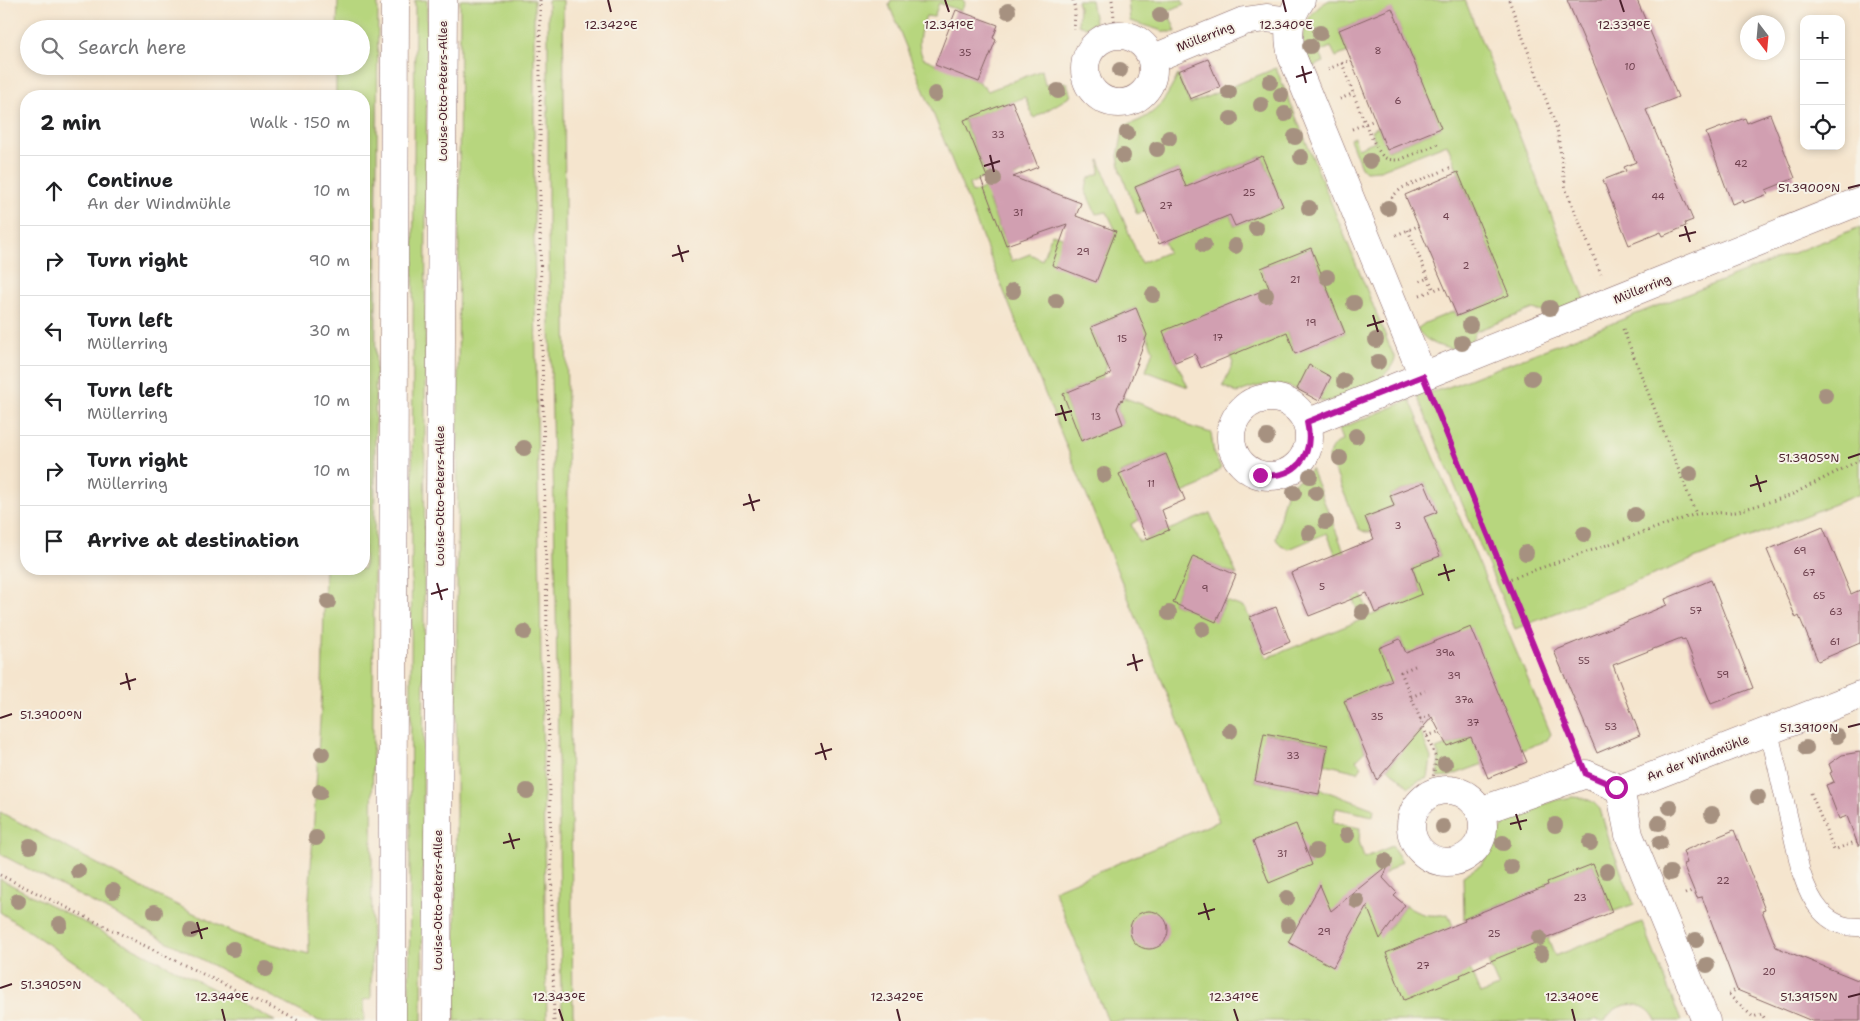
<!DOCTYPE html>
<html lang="en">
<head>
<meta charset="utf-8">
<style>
	:root { --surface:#fff; --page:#f6f6f6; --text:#202124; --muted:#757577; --line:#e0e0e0 }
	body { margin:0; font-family:"Shantell Sans",sans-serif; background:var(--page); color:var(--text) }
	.controls { position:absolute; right:15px; top:15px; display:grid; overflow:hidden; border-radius:10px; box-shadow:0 2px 8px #0003 }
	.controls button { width:45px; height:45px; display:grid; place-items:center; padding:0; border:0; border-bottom:1px solid var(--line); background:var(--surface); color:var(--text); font:25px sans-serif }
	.compass { position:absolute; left:1740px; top:15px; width:45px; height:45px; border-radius:50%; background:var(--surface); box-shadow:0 2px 8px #0003; rotate:164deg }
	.stop { position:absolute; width:15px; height:15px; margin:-11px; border:4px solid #b5179e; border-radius:50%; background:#fff }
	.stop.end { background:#b5179e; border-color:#fff; box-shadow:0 1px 5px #0008 }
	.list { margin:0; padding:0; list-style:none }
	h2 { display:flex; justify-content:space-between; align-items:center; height:65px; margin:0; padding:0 20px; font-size:21px }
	h2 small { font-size:16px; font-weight:400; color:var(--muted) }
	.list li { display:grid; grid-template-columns:32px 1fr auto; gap:15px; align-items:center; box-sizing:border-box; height:70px; padding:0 20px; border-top:1px solid var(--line) }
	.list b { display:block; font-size:19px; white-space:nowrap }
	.list p { margin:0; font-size:16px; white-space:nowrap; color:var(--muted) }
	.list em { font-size:16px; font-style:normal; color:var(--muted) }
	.icon { flex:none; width:28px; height:28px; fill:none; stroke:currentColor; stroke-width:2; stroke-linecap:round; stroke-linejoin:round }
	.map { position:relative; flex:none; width:1860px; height:1021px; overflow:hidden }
	.search { position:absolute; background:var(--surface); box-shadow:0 2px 8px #0003; left:20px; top:20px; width:350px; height:55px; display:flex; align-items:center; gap:12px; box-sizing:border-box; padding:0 18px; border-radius:28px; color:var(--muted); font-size:19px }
	.panel { position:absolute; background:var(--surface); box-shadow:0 2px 8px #0003; left:20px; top:90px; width:350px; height:485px; border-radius:20px }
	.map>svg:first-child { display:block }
</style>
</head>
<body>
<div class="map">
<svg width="1860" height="1021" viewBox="0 0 1860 1021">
	<rect width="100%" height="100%" fill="#f7f3e8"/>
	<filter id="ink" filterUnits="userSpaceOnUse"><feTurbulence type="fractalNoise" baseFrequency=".02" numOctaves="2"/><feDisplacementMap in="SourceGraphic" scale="10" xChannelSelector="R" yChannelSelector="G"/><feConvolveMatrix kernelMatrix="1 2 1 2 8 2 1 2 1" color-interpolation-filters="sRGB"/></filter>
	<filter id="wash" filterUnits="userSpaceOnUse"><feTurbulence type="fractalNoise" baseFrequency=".0096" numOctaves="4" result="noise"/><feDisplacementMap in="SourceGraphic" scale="20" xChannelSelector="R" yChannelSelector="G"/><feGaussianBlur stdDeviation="1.12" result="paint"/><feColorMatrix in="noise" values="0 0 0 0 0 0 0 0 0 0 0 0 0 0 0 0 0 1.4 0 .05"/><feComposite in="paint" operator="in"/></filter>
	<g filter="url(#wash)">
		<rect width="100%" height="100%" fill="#f5e5ce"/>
		<!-- green -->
		<g fill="#b7d67e" stroke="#807a54" fill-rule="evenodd">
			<polygon points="338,0 378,0 371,999 363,1000 364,1021 319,1021 0,854 0,812 150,892 239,935 309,954 308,915 322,689 325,569 364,569 364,96 336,96 336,66 361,66 361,29 337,29"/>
			<polygon points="415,0 427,0 422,1021 409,1021"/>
			<polygon points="460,0 534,0 534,236 547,1021 455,1021"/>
			<polygon points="548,0 563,0 573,1014 576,1021 563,1021 561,996 556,601 548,232"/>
			<path d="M891,0H963L965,3L961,11L939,3L934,17L926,16C920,31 916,43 923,58L979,82L988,91L1042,70L1045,85L1067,83L1071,96L1034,118L1025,97L964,120L983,167L1019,153L1026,172L987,188L989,201L1012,261L1030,254L1042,260L1052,234L1062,237L1096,281L1116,231L1107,212L1096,214L1085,190L1089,178L1100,173L1099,160L1141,263L1168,252L1163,239L1230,215L1235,226L1283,206L1262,156L1214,175L1187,191L1178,169L1135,187L1145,211L1137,214L1121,172L1118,156L1124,126C1155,117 1164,103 1178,75L1190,104L1276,68L1395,359C1386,385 1350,392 1327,402C1316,400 1308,394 1298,390C1276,380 1258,385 1237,393L1223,386L1233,363L1230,356L1251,347L1184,326L1164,335L1188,387L1146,371L1153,350L1135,308L1091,327L1107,365L1102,378L1063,394L1081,440L1123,424L1117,408L1122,397L1177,417L1188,426L1211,433L1214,455L1221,468L1199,486L1182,493L1166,454L1120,473L1139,520L1131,524L1139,542L1210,513L1237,575L1193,557L1173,603L1216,621L1226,601L1245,608L1267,658L1361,620L1327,533L1289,549L1281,546L1276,539L1282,508L1288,486L1305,476L1311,469L1370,616L1422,593L1412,567L1440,556L1424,517L1436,512L1425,482L1390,495L1394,506L1365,517L1371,532H1365L1359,529L1329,457C1330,447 1335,444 1343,440L1339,429L1410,400L1551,734L1547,740L1522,750L1450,776L1437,777L1439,756L1436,749L1447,745L1448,746L1508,722L1409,652H1406L1400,639L1379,648L1385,663L1392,661L1431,758L1428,778L1418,781L1409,787L1388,768L1396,758L1410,732L1390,682L1344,701L1365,751L1356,760L1362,766L1358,772L1325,764L1328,745L1265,733L1255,781L1319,794L1320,789L1374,809L1373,816L1336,808L1333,823L1360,828L1359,841L1364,858L1392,846L1402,861L1382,876L1376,923L1387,930L1405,905C1419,915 1430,917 1448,914L1480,994L1499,987L1488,962L1524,947L1505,902L1464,919L1463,876L1481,865L1488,855L1500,831L1505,824L1515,817L1527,810L1557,800L1572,797L1584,798L1593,802L1600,809L1610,843L1634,904L1612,912L1593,864L1548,882L1567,930L1548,938L1555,956L1642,922L1681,1021H1656C1647,998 1615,1000 1605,1021H1598L1597,1019L1592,1021H1108L1054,890L1219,821L1022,337L933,113L889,5ZM983,178L987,187L972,193L969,184ZM1311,248L1345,333L1295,353L1261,268Z"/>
			<polygon points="1077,0 1091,0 1095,22 1086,27 1078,25 1079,7"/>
			<polygon points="1128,0 1182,0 1184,4 1168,11 1176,32 1166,32 1130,21"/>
			<path d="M1330,0H1346L1351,2L1356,0H1465L1585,299L1549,314L1533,309L1476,331L1469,346C1451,353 1428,345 1417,329L1425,323L1455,311L1457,316L1509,295L1447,144L1380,170L1366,171L1361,167L1350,139L1354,137L1358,148L1375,141L1371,130L1378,127L1388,150L1441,128L1392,9L1339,30L1348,52L1336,57L1331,47L1319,52L1324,62L1311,67C1309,61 1305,55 1303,48C1299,29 1312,8 1330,0Z"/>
			<polygon points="1860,227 1860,494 1515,629 1417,396 1446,388"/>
			<polygon points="0,879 275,1021 142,1021 106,983 0,912"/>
		</g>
		<g id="blocks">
			<!-- building -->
			<g fill="#d19fb1">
				<polygon points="1567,0 1637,0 1678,97 1646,110 1693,220 1685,223 1686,226 1663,236 1661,232 1629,245 1603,180 1626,171 1624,167 1636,162"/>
				<polygon points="1392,8 1441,128 1387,150 1339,30"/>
				<polygon points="956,10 998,25 993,38 996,40 979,82 935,65"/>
				<polygon points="1208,59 1220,87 1190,99 1178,71"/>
				<polygon points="1012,101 1038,167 1013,177 1081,203 1076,216 1116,231 1096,282 1052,265 1067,224 1006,245 981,179 987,177 964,120"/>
				<polygon points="1770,114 1795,178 1766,190 1768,194 1744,203 1743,200 1732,204 1706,133 1745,118 1747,123"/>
				<polygon points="1262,156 1283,206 1235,226 1230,215 1159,244 1135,187 1179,169 1186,187"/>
				<polygon points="1458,172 1509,295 1457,316 1405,195"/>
				<polygon points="1311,248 1345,333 1295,354 1287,332 1201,368 1195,354 1175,362 1163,331 1269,288 1261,268"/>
				<polygon points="1136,308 1147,335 1136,364 1138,363 1122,401 1121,399 1117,408 1123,424 1081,441 1063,394 1111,374 1091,327"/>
				<polygon points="1309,365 1331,377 1319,401 1297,389"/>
				<polygon points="1166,454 1185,500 1162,510 1169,530 1147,539 1119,474"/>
				<polygon points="1424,482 1437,512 1424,517 1440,556 1412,567 1422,594 1375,613 1367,593 1309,616 1291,573 1374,539 1365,517 1394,506 1390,495"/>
				<polygon points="1823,527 1851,594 1860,590 1860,643 1818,661 1799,616 1796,618 1767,550"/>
				<polygon points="1193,556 1236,575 1216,622 1173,603"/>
				<polygon points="1711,580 1753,688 1711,704 1685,639 1682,640 1681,638 1613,665 1640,735 1597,753 1554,651 1667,605 1665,599"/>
				<polygon points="1276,607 1290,642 1264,653 1250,617"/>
				<polygon points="1471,627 1527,762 1488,778 1471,737 1447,746 1432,717 1377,780 1344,701 1392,681 1379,648 1400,639 1406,653"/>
				<polygon points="1264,733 1328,745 1319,794 1255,781"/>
				<polygon points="1860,752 1860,845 1858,845 1847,816 1839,819 1826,785 1834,782 1830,773 1832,772 1829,764 1842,755"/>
				<polygon points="1296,824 1312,865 1269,883 1253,841"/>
				<polygon points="1734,830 1765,910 1762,911 1776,947 1860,981 1860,1021 1812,1021 1737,990 1702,897 1697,898 1683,864 1687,863 1683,851"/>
				<polygon points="1389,864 1383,878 1397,893 1394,896 1405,905 1380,939 1367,906 1333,967 1288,942 1320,885 1331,911"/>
				<polygon points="1593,864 1612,912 1488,962 1460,975 1461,977 1404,1000 1386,953 1465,921 1464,919 1548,885 1547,882"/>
				<circle cx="1149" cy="930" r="19"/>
			</g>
		</g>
	</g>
	<g filter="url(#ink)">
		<use href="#blocks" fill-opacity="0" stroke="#866464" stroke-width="1"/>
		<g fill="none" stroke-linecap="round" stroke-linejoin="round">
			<!-- lane casing -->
			<g stroke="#866464" stroke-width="19">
				<path id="lane" d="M1769,731L1801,872C1810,900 1825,929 1860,927"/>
			</g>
			<!-- street casing -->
			<g stroke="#866464" stroke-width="29">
				<g id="street">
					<path d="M1301,0C1288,18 1287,35 1292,56L1423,376L1860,201"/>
					<circle cx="1119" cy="69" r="34"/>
					<polyline points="1152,59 1244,21 1266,18 1290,21"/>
					<circle cx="1270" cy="437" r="39"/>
					<polyline points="1307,423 1423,376"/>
					<polyline points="1620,789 1629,835 1706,1021"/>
					<circle cx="1447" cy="826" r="36"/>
					<polyline points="1480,811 1586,774 1620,789 1860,695"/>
				</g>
			</g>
			<!-- primary casing -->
			<g stroke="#866464" stroke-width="29">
				<g id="primary">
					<polyline points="392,1021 395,0"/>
					<polyline points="437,1021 443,0"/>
				</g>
			</g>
			<!-- path -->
			<g stroke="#866464" stroke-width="3" stroke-dasharray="1 4" stroke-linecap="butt">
				<polyline points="540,0 540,235 554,1021"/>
				<polyline points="1073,0 1075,11 1074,30"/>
				<polyline points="1112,0 1116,35"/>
				<polyline points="1509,0 1557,129 1566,190 1601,274"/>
				<path d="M1342,63C1349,81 1372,148 1384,157C1388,160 1393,160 1399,160L1441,143"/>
				<polyline points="1328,69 1351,60"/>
				<polyline points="1340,99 1354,93"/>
				<polyline points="1352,129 1375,120"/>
				<polyline points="1386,206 1393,196 1402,188 1450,168"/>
				<polyline points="1408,230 1428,278 1416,283"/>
				<polyline points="1396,235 1418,226"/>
				<polyline points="1428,278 1434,290 1444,286"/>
				<polyline points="1420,295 1434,290"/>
				<polyline points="1623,329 1696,514"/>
				<polyline points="1435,404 1575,748"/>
				<polyline points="1506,580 1696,514 1735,512 1789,496 1860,460"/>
				<polyline points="1415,666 1401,672 1436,758 1433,778 1436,792"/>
				<polyline points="1411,697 1425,691"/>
				<polyline points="1420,719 1434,714"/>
				<polyline points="1427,736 1441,731"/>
				<polyline points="1811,793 1834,850 1860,840"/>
				<polyline points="0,875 299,1021"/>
				<polyline points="1685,894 1694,890"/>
				<polyline points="1729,994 1737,989"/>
				<polyline points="1729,995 1753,1017 1762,1014 1766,1021"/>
			</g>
			<!-- lane -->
			<use href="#lane" stroke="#fff" stroke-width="18"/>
			<!-- street -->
			<use href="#street" stroke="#fff" stroke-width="28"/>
			<!-- primary -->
			<use href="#primary" stroke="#fff" stroke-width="28"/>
		</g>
		<!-- trees -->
		<g fill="#a69180">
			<circle cx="1008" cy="11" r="8"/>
			<circle cx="1160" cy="15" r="8"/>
			<circle cx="1320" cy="33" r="8"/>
			<circle cx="1310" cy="46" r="8"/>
			<circle cx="1120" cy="70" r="8"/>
			<circle cx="1270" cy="82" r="8"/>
			<circle cx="1058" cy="91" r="8"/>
			<circle cx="1229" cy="92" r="8"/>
			<circle cx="935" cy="94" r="8"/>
			<circle cx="1281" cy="95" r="8"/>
			<circle cx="1261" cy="105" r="8"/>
			<circle cx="1285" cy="114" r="8"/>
			<circle cx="1231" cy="119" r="8"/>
			<circle cx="1127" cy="133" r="8"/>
			<circle cx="1295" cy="137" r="8"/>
			<circle cx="1169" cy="138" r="8"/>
			<circle cx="1157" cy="149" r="8"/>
			<circle cx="1123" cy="156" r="8"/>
			<circle cx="1301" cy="157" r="8"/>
			<circle cx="1370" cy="161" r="8"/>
			<circle cx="994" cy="179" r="8"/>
			<circle cx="1309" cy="208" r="8"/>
			<circle cx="1388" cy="208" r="8"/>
			<circle cx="1256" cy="228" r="8"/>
			<circle cx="1204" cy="245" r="8"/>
			<circle cx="1235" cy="246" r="8"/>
			<circle cx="1327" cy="277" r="8"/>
			<circle cx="1013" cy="291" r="8"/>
			<circle cx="1153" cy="295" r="8"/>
			<circle cx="1266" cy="295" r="8"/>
			<circle cx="1056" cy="301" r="8"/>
			<circle cx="1354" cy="303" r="8"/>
			<circle cx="1550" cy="308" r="8"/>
			<circle cx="1470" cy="325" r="8"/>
			<circle cx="1376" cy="340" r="8"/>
			<circle cx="1462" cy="343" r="8"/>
			<circle cx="1378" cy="362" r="8"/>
			<circle cx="1532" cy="378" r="8"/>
			<circle cx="1344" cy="381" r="8"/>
			<circle cx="1825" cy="395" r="8"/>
			<circle cx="1356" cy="436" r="8"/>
			<circle cx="1267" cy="437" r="8"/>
			<circle cx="524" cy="448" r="8"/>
			<circle cx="1340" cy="458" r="8"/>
			<circle cx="1690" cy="474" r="8"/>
			<circle cx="1104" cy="475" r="8"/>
			<circle cx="1310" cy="476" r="8"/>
			<circle cx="1294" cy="493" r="8"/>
			<circle cx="1316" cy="493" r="8"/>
			<circle cx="1635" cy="515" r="8"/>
			<circle cx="1326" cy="522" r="8"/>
			<circle cx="1309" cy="533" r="8"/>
			<circle cx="1584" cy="534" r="8"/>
			<circle cx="1526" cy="553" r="8"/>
			<circle cx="328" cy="602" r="8"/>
			<circle cx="1362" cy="612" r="8"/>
			<circle cx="1169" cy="613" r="8"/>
			<circle cx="1203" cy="629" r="8"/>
			<circle cx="524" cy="632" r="8"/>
			<circle cx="1230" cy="731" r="8"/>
			<circle cx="1837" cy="736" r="8"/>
			<circle cx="1806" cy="748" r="8"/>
			<circle cx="322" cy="754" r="8"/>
			<circle cx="1445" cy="764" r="8"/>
			<circle cx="527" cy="791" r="8"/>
			<circle cx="320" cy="792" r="8"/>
			<circle cx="1758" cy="797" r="8"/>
			<circle cx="1670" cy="807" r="8"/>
			<circle cx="1712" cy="814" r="8"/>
			<circle cx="1659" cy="823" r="8"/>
			<circle cx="1555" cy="825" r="8"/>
			<circle cx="1443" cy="827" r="8"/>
			<circle cx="1347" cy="835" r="8"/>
			<circle cx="316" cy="838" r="8"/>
			<circle cx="1503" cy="843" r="8"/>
			<circle cx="1590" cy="843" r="8"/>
			<circle cx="1660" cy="843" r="8"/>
			<circle cx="30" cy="846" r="8"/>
			<circle cx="1316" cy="851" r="8"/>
			<circle cx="1385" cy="861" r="8"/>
			<circle cx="1511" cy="867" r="8"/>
			<circle cx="78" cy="871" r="8"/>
			<circle cx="1607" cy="871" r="8"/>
			<circle cx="1670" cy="873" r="8"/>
			<circle cx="113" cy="891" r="8"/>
			<circle cx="1287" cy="898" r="8"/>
			<circle cx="18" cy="901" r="8"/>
			<circle cx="1357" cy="901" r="8"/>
			<circle cx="155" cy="912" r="8"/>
			<circle cx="60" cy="924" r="8"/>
			<circle cx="1288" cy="925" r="8"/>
			<circle cx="191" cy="931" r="8"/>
			<circle cx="1539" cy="938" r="8"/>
			<circle cx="1696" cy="940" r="8"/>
			<circle cx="233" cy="949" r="8"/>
			<circle cx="1541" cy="954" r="8"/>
			<circle cx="1707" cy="965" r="8"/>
			<circle cx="266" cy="969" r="8"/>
		</g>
	</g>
	<g fill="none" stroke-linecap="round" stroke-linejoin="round" filter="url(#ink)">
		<!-- route -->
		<path stroke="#b5179e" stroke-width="6" d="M1260,475C1295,479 1315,457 1307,422L1423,376L1586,774L1616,787"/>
	</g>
	<!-- ticks -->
	<path fill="none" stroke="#4a1f2b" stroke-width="2" d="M608,0L611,12M945,0L949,12M1283,0L1286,12M1620,0L1624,12M1302,66L1306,83M1296,77L1312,72M990,155L994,172M984,166L1000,161M1848,188L1860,185M1685,226L1690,242M1679,236L1696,232M678,245L683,262M672,256L689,251M1373,315L1378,332M1367,326L1384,321M1061,405L1066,421M1055,415L1072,411M1848,458L1860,454M1756,475L1761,492M1750,486L1767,481M749,494L754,511M743,505L760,500M1444,564L1449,581M1438,575L1455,570M437,583L442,600M431,594L448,589M1133,654L1137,671M1127,665L1143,660M126,673L130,690M120,684L136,679M0,718L12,714M1848,727L1860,724M821,743L826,760M815,754L832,749M1516,814L1521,830M1510,824L1527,820M509,833L514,849M503,843L520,839M1204,903L1209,920M1198,914L1215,909M197,922L202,939M191,933L208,928M0,988L12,984M1848,997L1860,994M222,1009L225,1021M559,1009L563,1021M897,1009L900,1021M1234,1009L1238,1021M1572,1009L1575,1021"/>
	<g text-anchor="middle" stroke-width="4" stroke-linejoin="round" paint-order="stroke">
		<!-- number labels -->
		<g font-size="10" fill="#6c3f4c">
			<text x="1378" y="54">8</text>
			<text x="965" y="56">35</text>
			<text x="1630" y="70">10</text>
			<text x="1398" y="104">6</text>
			<text x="998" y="138">33</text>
			<text x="1741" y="167">42</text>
			<text x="1249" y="196">25</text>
			<text x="1658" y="200">44</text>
			<text x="1166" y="209">27</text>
			<text x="1018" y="216">31</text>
			<text x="1446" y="220">4</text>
			<text x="1083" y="255">29</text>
			<text x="1466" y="269">2</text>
			<text x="1295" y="283">21</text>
			<text x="1311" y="326">19</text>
			<text x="1218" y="341">17</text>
			<text x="1122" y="342">15</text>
			<text x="1096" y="420">13</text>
			<text x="1151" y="487">11</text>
			<text x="1398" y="529">3</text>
			<text x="1800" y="554">69</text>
			<text x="1809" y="576">67</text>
			<text x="1322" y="590">5</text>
			<text x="1205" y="592">9</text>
			<text x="1819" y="599">65</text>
			<text x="1696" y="614">57</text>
			<text x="1836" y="615">63</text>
			<text x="1835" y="645">61</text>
			<text x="1445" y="656">39a</text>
			<text x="1584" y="664">55</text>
			<text x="1723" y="678">59</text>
			<text x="1454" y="679">39</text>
			<text x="1464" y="703">37a</text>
			<text x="1377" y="720">35</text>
			<text x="1473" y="726">37</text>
			<text x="1611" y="730">53</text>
			<text x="1293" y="759">33</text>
			<text x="1282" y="857">31</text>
			<text x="1723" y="884">22</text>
			<text x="1580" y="901">23</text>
			<text x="1324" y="935">29</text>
			<text x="1494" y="937">25</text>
			<text x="1423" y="969">27</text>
			<text x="1769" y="975">20</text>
		</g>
		<!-- street labels -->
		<g font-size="12" fill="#4a1f2b" stroke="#f7f3e8">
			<text transform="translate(1205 37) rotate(-22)" y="4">Müllerring</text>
			<text transform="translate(443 91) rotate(-90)" y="4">Louise-Otto-Peters-Allee</text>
			<text transform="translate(1642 289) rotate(-22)" y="4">Müllerring</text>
			<text transform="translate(440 496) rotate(-90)" y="4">Louise-Otto-Peters-Allee</text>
			<text transform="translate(1698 758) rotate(-21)" y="4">An der Windmühle</text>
			<text transform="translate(438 900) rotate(-90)" y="4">Louise-Otto-Peters-Allee</text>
		</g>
	</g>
	<g font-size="12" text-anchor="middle" fill="#4a1f2b" stroke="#f7f3e8" stroke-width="4" stroke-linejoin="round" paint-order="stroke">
		<text x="611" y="29">12.342°E</text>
		<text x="949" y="29">12.341°E</text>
		<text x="1286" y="29">12.340°E</text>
		<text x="1624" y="29">12.339°E</text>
		<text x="1809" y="192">51.3900°N</text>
		<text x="1809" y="462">51.3905°N</text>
		<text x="51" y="719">51.3900°N</text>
		<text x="1809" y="732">51.3910°N</text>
		<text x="51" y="989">51.3905°N</text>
		<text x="222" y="1001">12.344°E</text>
		<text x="559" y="1001">12.343°E</text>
		<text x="897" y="1001">12.342°E</text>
		<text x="1234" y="1001">12.341°E</text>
		<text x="1572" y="1001">12.340°E</text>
		<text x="1809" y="1001">51.3915°N</text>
	</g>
</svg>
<div class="controls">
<button>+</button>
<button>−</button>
<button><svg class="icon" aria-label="locate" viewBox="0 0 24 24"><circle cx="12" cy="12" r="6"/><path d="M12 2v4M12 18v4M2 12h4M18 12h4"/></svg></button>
</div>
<svg class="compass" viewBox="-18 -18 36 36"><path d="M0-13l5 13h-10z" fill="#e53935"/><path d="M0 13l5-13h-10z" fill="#757577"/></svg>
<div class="stop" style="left:1616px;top:787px"></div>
<div class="stop end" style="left:1260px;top:475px"></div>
<div class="search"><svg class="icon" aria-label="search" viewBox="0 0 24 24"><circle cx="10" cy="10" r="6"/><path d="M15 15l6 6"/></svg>Search here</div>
<section class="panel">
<h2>2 min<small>Walk · 150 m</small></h2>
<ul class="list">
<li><svg class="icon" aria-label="ahead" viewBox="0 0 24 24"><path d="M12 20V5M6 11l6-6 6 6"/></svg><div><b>Continue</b><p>An der Windmühle</p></div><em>10 m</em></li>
<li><svg class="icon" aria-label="right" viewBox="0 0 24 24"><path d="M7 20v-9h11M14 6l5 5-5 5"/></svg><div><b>Turn right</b></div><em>90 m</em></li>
<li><svg class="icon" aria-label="left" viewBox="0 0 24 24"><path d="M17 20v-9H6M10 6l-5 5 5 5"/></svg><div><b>Turn left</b><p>Müllerring</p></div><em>30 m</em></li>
<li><svg class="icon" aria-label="left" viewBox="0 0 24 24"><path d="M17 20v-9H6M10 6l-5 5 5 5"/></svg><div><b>Turn left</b><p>Müllerring</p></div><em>10 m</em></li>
<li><svg class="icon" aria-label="right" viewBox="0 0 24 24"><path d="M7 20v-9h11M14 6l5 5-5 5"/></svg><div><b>Turn right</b><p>Müllerring</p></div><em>10 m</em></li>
<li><svg class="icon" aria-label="arrive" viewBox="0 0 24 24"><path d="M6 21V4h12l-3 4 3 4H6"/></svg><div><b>Arrive at destination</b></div></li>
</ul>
</section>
</div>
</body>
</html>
